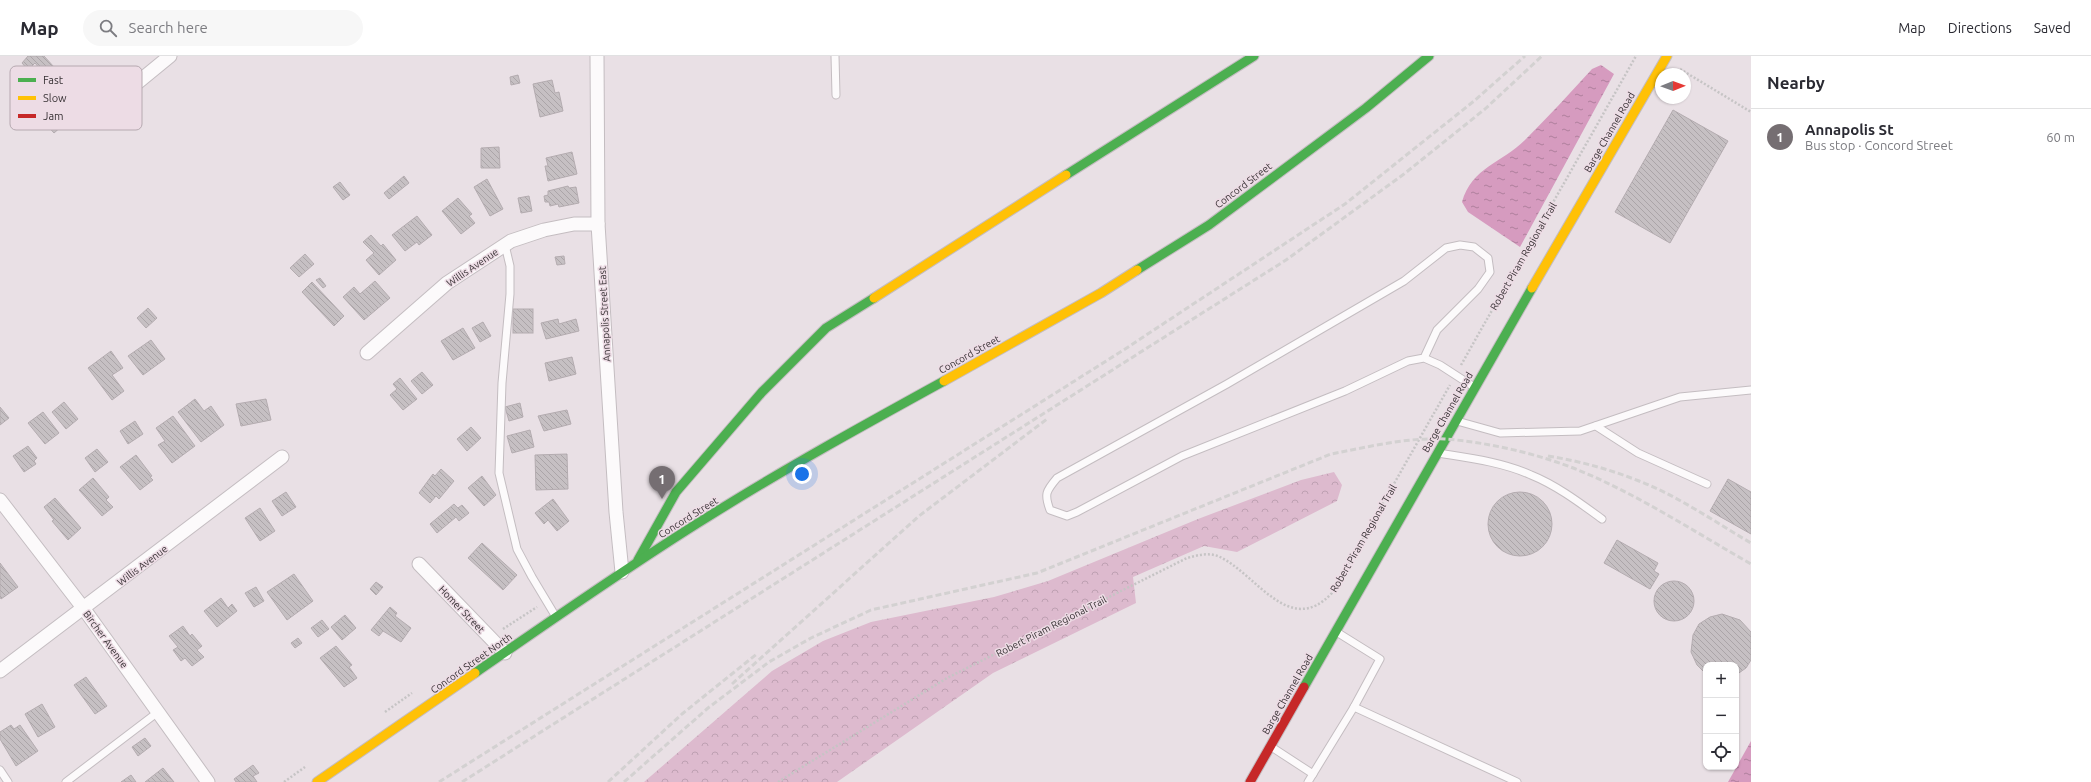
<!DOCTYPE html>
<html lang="en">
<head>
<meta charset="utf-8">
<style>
	:root { --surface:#fff; --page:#f7f7f7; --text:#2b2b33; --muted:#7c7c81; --line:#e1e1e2; --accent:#756e72 }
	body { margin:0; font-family:Ubuntu,sans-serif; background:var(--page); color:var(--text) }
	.controls { position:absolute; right:12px; bottom:12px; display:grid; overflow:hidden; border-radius:8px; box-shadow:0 1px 3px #0004 }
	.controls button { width:36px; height:36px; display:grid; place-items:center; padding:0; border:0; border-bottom:1px solid var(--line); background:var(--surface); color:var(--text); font:20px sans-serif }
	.compass { position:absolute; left:1655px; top:12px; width:36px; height:36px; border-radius:50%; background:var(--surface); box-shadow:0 1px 3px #0004; rotate:89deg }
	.you { position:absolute; left:802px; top:418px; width:14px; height:14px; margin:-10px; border:3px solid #fff; border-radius:50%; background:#1a73e8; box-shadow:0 0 0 6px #1a73e833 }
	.badge { display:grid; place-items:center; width:26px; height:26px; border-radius:50%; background:var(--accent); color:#fff; font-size:13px; font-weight:700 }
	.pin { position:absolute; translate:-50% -33px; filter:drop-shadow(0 1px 2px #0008) }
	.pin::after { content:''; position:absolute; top:21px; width:14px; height:12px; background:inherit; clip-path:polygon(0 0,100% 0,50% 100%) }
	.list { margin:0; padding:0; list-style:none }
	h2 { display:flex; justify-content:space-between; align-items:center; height:52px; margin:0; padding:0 16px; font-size:17px }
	h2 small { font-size:13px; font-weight:400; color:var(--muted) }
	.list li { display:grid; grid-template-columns:26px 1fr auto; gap:12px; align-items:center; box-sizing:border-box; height:56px; padding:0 16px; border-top:1px solid var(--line) }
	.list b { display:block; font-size:15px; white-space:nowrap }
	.list p { margin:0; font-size:13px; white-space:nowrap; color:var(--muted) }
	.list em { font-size:13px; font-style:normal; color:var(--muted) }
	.icon { flex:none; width:22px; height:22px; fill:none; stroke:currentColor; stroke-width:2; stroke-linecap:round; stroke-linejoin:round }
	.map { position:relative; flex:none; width:1751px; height:726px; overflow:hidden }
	header { display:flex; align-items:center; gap:24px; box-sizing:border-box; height:56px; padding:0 20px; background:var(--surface); border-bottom:1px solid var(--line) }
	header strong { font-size:19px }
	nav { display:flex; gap:22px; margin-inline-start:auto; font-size:14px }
	.search { width:280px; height:36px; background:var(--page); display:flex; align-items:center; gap:10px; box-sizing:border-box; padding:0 14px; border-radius:22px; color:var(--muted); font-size:15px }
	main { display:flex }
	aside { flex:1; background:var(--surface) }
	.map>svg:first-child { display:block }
</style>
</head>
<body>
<header>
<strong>Map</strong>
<div class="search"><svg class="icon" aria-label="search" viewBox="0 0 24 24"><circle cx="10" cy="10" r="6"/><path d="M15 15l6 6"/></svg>Search here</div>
<nav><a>Map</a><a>Directions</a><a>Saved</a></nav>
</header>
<main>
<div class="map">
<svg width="1751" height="726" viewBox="0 0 1751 726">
	<defs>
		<pattern id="forest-crowns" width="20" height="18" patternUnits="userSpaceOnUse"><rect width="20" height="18" fill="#ddbace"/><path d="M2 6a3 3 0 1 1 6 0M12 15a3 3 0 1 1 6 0" fill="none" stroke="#bea0b2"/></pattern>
		<pattern id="water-ripples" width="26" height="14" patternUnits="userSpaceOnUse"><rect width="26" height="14" fill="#d69bbf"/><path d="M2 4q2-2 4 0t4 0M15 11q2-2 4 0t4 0" fill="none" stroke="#ae7f9c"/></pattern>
		<pattern id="building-back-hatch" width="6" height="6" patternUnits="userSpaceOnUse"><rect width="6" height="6" fill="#c6c0c3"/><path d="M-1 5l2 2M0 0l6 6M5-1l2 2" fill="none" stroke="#aba5a8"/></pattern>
	</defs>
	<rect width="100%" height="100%" fill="#e9e0e5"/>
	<!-- forest -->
	<polygon fill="url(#forest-crowns)" points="1334,416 1342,429 1337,445 1237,496 1204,490 1133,521 1136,547 993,617 837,726 644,726 772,615 823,585 871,566 994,541 1048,525 1198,463 1301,424"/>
	<!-- water -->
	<g fill="url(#water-ripples)">
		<path d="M1601,9L1614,18L1520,191L1468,156L1462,146C1472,111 1502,107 1525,84C1548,61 1570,37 1592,13Z"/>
		<polygon points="1751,685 1751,726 1728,726"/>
	</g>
	<!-- building -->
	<g fill="url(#building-back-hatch)" stroke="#b4acb0">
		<polygon points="28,0 44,0 54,11 45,19 35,7 28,14 22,7"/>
		<polygon points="518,19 520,27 511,29 510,21"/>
		<polygon points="552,24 555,37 559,36 563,55 540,61 533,28"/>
		<polygon points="59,52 69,64 54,77 44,66"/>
		<polygon points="1673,54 1728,85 1670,187 1615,156"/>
		<polygon points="499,91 500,112 481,112 481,92"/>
		<polygon points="572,96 577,118 548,125 545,110 548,110 546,102"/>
		<polygon points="404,120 409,127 389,143 384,137"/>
		<polygon points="487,123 503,153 490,160 474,131"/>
		<polygon points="340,126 350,139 343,144 333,131"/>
		<polygon points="568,130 569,132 576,131 579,147 559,151 558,148 550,150 549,146 545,146 544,140 548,139 548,135"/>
		<polygon points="529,140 532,155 521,157 518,142"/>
		<polygon points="458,142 472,158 469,160 475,167 461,178 442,155"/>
		<polygon points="417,160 432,179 419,189 417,186 405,195 392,179"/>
		<polygon points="371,179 381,190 383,188 396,204 379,219 366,204 374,197 363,186"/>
		<polygon points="305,198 314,208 299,221 290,212"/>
		<polygon points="564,200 565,208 557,209 555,201"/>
		<polygon points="320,222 326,230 323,232 316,224"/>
		<polygon points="375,225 390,242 364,264 343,241 354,231 360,238"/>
		<polygon points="312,226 344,260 334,270 302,236"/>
		<polygon points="148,252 157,262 146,272 137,262"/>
		<rect x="513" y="253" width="20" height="24"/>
		<polygon points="558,263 559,268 576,263 579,275 546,283 541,267"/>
		<polygon points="483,266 491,280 480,286 472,272"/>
		<polygon points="463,272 475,292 453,304 441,285"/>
		<polygon points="151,284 165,303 143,319 128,300"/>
		<polygon points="111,295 123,312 112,319 124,335 112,344 88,312"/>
		<polygon points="572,301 576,318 549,325 545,307"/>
		<polygon points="422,316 433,329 422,338 411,325"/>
		<polygon points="400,322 417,343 403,354 390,339 397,333 393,328"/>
		<polygon points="195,343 204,355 211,350 224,369 201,386 178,356"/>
		<polygon points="266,343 271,364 241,370 236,348"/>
		<polygon points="64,346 78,363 66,373 52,356"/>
		<polygon points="520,347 523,361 509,365 505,351"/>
		<polygon points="0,351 9,362 0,369"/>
		<polygon points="567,354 571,368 544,375 538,360"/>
		<polygon points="43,356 59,377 45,388 28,367"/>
		<polygon points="173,360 195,390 172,407 158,389 165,385 156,372"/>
		<polygon points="135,365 143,378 128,388 120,375"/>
		<polygon points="471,371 481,382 467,395 457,383"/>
		<polygon points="530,374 534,391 512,397 507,380"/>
		<polygon points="28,390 37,402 34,405 36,408 24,416 13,400"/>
		<polygon points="97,393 108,406 95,416 85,402"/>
		<polygon points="567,398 568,433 536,434 535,399"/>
		<polygon points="136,399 152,420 150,421 153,424 140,434 120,411"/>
		<polygon points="441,413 454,425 439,443 436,440 430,447 419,437 433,418 435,420"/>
		<polygon points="482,420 496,439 484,450 468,432"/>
		<polygon points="93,422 109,441 106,444 113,451 102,460 79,434"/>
		<polygon points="1728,423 1751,436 1751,478 1710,455"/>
		<polygon points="286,436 296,451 282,460 272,445"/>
		<circle cx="1520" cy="468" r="32"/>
		<polygon points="55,442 81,472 68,484 52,465 54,464 44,451"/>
		<polygon points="553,443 569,465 557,475 548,464 544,468 535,457"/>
		<polygon points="454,448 458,452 462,449 469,457 459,465 456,461 437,477 430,468"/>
		<polygon points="260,452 275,475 260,485 245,462"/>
		<polygon points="1617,484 1658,507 1654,515 1659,518 1650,533 1604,507"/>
		<polygon points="482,487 517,519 503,534 468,502"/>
		<polygon points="0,507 18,531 1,543 0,541"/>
		<polygon points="294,518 313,545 287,564 267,536"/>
		<circle cx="1674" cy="545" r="20"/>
		<polygon points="376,526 383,531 376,539 370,533"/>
		<polygon points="256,531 264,545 254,551 245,537"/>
		<polygon points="221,542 228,552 232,548 237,555 217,571 204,555"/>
		<polygon points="390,551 397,557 395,560 411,572 401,586 383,575 379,580 371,574"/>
		<polygon points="1722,558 1740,564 1751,576 1751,604 1746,612 1736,619 1736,609 1706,609 1706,618 1697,609 1691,596 1693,579 1699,568 1710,561"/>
		<polygon points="345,559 356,572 342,584 331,571"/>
		<polygon points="322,564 329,573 318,581 311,572"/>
		<polygon points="183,570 190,580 192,578 202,590 197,594 204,601 192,610 185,602 181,605 173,594 178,591 169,580"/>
		<polygon points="298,582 302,587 295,592 291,587"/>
		<polygon points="336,590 352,609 349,611 357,622 344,631 320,602"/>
		<polygon points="86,621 107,650 95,658 74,629"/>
		<polygon points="42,648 55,671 38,681 25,658"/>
		<polygon points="11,669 14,673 20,669 38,695 16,710 0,683 0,676"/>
		<polygon points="145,682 151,690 138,700 132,691"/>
		<polygon points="253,709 259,717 253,720 257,726 236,726 234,723"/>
		<polygon points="163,712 174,726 145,726"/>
		<polygon points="131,719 136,726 121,726"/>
	</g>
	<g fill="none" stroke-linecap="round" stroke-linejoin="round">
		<!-- lane casing -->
		<g stroke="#c4bdc1" stroke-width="9">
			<g id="lane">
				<polyline points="835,0 836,39"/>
				<polyline points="505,189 510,210 510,238 502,327 499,417 517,493 532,521 556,561"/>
				<path d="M1424,302L1437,274L1478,233L1490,216L1488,202L1474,191L1460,189L1446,192L1404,225L1227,328L1057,422C1046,435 1044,438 1050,454L1067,460L1077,456L1182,400L1345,335L1408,305L1424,302L1440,309L1474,331"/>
				<polyline points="1457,365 1500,377 1580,375 1680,341 1751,334"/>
				<polyline points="1596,370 1638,397 1707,428"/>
				<path d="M1438,397C1469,402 1502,406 1531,419C1556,429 1580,447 1602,463"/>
				<polyline points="1354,651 1517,726"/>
				<polyline points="1270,690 1313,718"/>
				<polyline points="0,714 8,726"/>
				<polyline points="66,726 158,656"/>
				<polyline points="1308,726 1354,651 1380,603 1335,575"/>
			</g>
		</g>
		<!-- street casing -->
		<g stroke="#c4bdc1" stroke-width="15">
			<g id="street">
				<polyline points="597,0 598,168 616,456 622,516"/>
				<polyline points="109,50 170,0"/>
				<polyline points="367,297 447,227 511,185 544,174 574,168 598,168"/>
				<polyline points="0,444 84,553 208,726"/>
				<polyline points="419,508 505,597"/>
				<polyline points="0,615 282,401"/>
			</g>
		</g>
		<!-- fast casing -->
		<g stroke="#c4bdc1" stroke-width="11">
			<g id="fast">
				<polyline points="1066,119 1254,0"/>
				<polyline points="1137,214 1209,169 1366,52 1429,0"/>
				<polyline points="638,504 676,436 762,336 826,272 874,242"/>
				<path d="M475,617C552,564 627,511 706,462C784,413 864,369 944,325"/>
				<polyline points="1304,631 1532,232"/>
			</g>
		</g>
		<!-- slow casing -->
		<g stroke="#c4bdc1" stroke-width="11">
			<g id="slow">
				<polyline points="1532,232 1667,0"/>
				<polyline points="874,242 1066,119"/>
				<polyline points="944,325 1101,237 1137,214"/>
				<polyline points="317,726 475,617"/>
			</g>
		</g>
		<!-- jam casing -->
		<g stroke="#c4bdc1" stroke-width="11">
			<polyline id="jam" points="1250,726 1304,631"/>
		</g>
		<!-- path -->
		<g stroke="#c6c4c5" stroke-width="2.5" stroke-dasharray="2 2" stroke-linecap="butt">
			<polyline points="1680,13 1751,56"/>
			<polyline points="1461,309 1636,0"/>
			<polyline points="503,573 537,551"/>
			<polyline points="385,656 412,637"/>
			<polyline points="284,726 305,711"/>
			<path d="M778,726L947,622L1187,502C1198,499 1210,496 1220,501C1257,519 1290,582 1332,537L1450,329"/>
		</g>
		<!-- lane -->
		<use href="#lane" stroke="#fcfafb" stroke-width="7"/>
		<!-- street -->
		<use href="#street" stroke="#fcfafb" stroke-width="13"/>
		<!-- fast -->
		<use href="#fast" stroke="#4caf50" stroke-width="9"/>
		<!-- slow -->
		<use href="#slow" stroke="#ffc107" stroke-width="9"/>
		<!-- jam -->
		<use href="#jam" stroke="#c62828" stroke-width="9"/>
		<!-- rail -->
		<g stroke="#d3d1d1" stroke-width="3" stroke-dasharray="6 3" stroke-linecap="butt">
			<path d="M1548,400C1579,405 1609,413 1639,425C1678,440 1715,466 1751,487"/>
			<polyline points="732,628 919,460 1047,363"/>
			<polyline points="439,726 1122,295 1345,148 1474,45 1525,0"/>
			<polyline points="462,726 1286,204 1404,118 1485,53 1542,0"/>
			<polyline points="608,726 682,658 758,597"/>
			<path d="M624,726L708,652L769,606L811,582L871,554L1037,517L1331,398C1368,391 1408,381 1445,383C1487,386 1539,398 1578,414C1637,438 1695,476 1751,508"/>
		</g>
	</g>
	<g text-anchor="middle" stroke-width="3" stroke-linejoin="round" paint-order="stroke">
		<!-- street labels -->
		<g font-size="10" fill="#373134" stroke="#eddce5">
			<text transform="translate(1609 76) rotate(-60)" y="4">Barge Channel Road</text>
			<text transform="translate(1243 129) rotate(-37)" y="4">Concord Street</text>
			<text transform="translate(1523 200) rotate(-60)" y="4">Robert Piram Regional Trail</text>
			<text transform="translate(472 211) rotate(-34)" y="4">Willis Avenue</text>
			<text transform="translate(604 258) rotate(-93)" y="4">Annapolis Street East</text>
			<text transform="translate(969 298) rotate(-29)" y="4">Concord Street</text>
			<text transform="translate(1447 356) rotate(-60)" y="4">Barge Channel Road</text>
			<text transform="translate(688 461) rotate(-32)" y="4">Concord Street</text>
			<text transform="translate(1363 482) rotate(-60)" y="4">Robert Piram Regional Trail</text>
			<text transform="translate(142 509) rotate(-37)" y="4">Willis Avenue</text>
			<text transform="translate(462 553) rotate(46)" y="4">Homer Street</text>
			<text transform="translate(1051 570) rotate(-27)" y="4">Robert Piram Regional Trail</text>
			<text transform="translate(106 583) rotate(54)" y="4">Bircher Avenue</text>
			<text transform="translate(471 607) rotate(-35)" y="4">Concord Street North</text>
			<text transform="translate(1287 638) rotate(-60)" y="4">Barge Channel Road</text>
		</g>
	</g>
	<!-- legend -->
	<rect x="10" y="10" width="132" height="64" rx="6" fill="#eddce5" stroke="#b6a9b0" stroke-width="1"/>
	<rect x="18" y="22" width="18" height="4" fill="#4caf50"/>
	<rect x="18" y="40" width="18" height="4" fill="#ffc107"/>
	<rect x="18" y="58" width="18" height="4" fill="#c62828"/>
	<g font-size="11" fill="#373134">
		<text x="43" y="28">Fast</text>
		<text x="43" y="46">Slow</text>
		<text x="43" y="64">Jam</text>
	</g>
</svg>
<div class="controls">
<button>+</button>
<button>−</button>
<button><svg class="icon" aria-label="locate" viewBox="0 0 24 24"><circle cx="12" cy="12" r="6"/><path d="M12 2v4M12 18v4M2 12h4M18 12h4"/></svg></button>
</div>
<svg class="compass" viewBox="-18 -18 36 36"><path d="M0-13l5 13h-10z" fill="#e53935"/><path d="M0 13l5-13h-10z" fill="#7c7c81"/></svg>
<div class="you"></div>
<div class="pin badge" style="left:662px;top:443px">1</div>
</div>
<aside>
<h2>Nearby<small></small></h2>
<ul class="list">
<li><span class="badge">1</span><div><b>Annapolis St</b><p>Bus stop · Concord Street</p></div><em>60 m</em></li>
</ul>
</aside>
</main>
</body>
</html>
